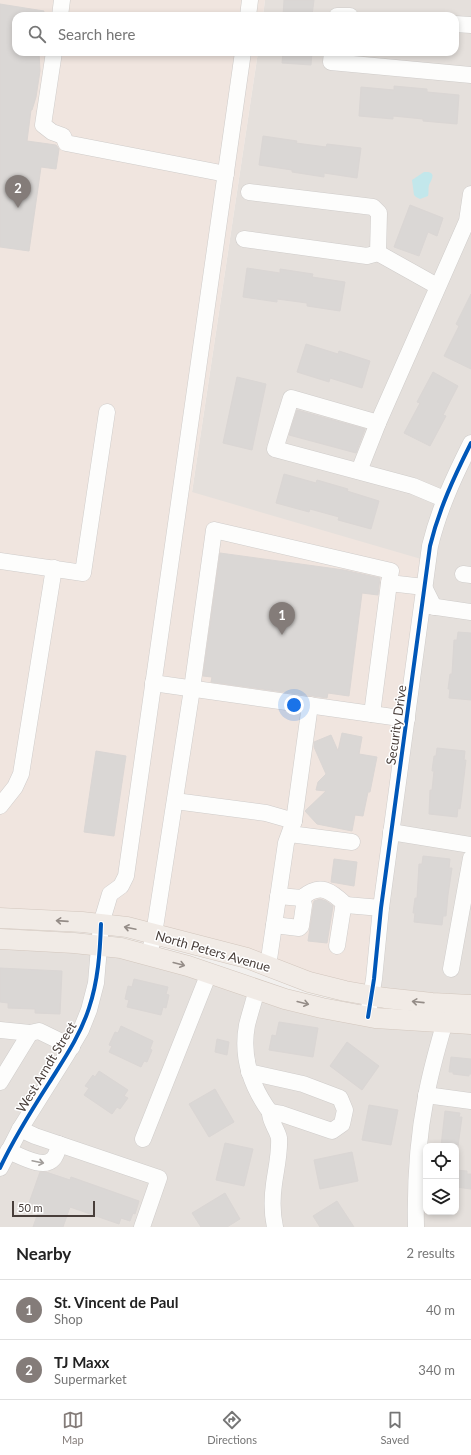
<!DOCTYPE html>
<html lang="en">
<head>
<meta charset="utf-8">
<style>
	:root { --surface:#fff; --page:#f6f6f6; --text:#222; --muted:#767676; --line:#e0e0e0; --accent:#847c79 }
	body { margin:0; font-family:Lato,sans-serif; background:var(--page); color:var(--text) }
	.controls { position:absolute; right:12px; bottom:12px; display:grid; overflow:hidden; border-radius:8px; box-shadow:0 2px 6px #0003 }
	.controls button { width:36px; height:36px; display:grid; place-items:center; padding:0; border:0; border-bottom:1px solid var(--line); background:var(--surface); color:var(--text); font:20px sans-serif }
	.scale { position:absolute; left:12px; bottom:10px; width:83px; box-sizing:border-box; padding-left:4px; border:2px solid #483e3a; border-top:0; font-size:11px; line-height:14px; white-space:nowrap; color:#483e3a; -webkit-text-stroke:3px #fff; paint-order:stroke }
	.you { position:absolute; left:294px; top:705px; width:14px; height:14px; margin:-10px; border:3px solid #fff; border-radius:50%; background:#1a73e8; box-shadow:0 0 0 6px #1a73e833 }
	.badge { display:grid; place-items:center; width:26px; height:26px; border-radius:50%; background:var(--accent); color:#fff; font-size:13px; font-weight:700 }
	.pin { position:absolute; translate:-50% -33px; filter:drop-shadow(0 1px 2px #0008) }
	.pin::after { content:''; position:absolute; top:21px; width:14px; height:12px; background:inherit; clip-path:polygon(0 0,100% 0,50% 100%) }
	.list { margin:0; padding:0; list-style:none }
	h2 { display:flex; justify-content:space-between; align-items:center; height:52px; margin:0; padding:0 16px; font-size:17px }
	h2 small { font-size:13px; font-weight:400; color:var(--muted) }
	.list li { display:grid; grid-template-columns:26px 1fr auto; gap:12px; align-items:center; box-sizing:border-box; height:60px; padding:0 16px; border-top:1px solid var(--line) }
	.list b { display:block; font-size:15px; white-space:nowrap }
	.list p { margin:0; font-size:13px; white-space:nowrap; color:var(--muted) }
	.list em { font-size:13px; font-style:normal; color:var(--muted) }
	.icon { flex:none; width:22px; height:22px; fill:none; stroke:currentColor; stroke-width:2; stroke-linecap:round; stroke-linejoin:round }
	.map { position:relative; flex:none; width:471px; height:1227px; overflow:hidden }
	.search { position:absolute; background:var(--surface); box-shadow:0 2px 6px #0003; left:12px; right:12px; top:12px; height:44px; display:flex; align-items:center; gap:10px; box-sizing:border-box; padding:0 14px; border-radius:12px; color:var(--muted); font-size:15px }
	.sheet { height:172px; background:var(--surface) }
	nav { display:flex; justify-content:space-around; align-items:center; box-sizing:border-box; height:56px; border-top:1px solid var(--line); background:var(--surface); font-size:11px; color:var(--muted) }
	nav a { display:grid; justify-items:center; gap:2px }
	nav .on { color:var(--accent) }
	.map>svg:first-child { display:block }
</style>
</head>
<body>
<div class="map">
<svg width="471" height="1227" viewBox="0 0 471 1227">
	<rect width="100%" height="100%" fill="#f2f0ee"/>
	<!-- residential -->
	<g fill="#e5e0dc" fill-rule="evenodd">
		<polygon points="265,0 471,0 471,1005 385,998 192,492 258,52 455,52 455,16 263,16"/>
		<path d="M0,939L74,943L285,999L471,1024V1227H0ZM426,1146H456V1212H426Z"/>
	</g>
	<!-- commercial -->
	<polygon fill="#f0e5df" points="0,0 265,0 263,16 16,16 16,52 258,52 192,492 428,561 370,996 247,958 0,909"/>
	<!-- water -->
	<path fill="#c2e7eb" d="M424,172C437,171 432,179 429,185C428,188 429,192 428,196L420,199L416,197L414,195L412,180Z"/>
	<!-- building -->
	<g fill="#dad7d5" stroke="#dad6d4">
		<polygon points="284,0 314,0 312,16 283,16"/>
		<polygon points="0,4 44,11 43,16 16,16 16,52 39,52 40,71 36,97 32,110 31,110 27,141 56,145 59,149 56,169 41,167 29,251 0,247"/>
		<polygon points="283,52 312,52 311,65 282,63"/>
		<polygon points="394,86 427,89 427,92 459,95 457,124 423,121 423,119 393,116 393,119 359,116 361,87 394,90"/>
		<polygon points="263,136 297,141 296,143 326,147 327,144 361,148 357,178 324,173 324,177 292,172 292,170 259,165"/>
		<polygon points="410,205 443,218 437,236 428,232 419,256 394,247"/>
		<polygon points="247,268 280,273 280,269 313,274 312,277 345,282 340,311 307,306 307,303 277,299 277,302 243,297"/>
		<polygon points="471,294 471,369 444,356 459,326 456,324"/>
		<polygon points="306,344 338,354 339,351 370,361 362,388 330,378 329,382 297,372"/>
		<polygon points="433,372 458,386 443,415 446,416 430,446 404,433 420,403 417,402"/>
		<polygon points="237,377 266,384 252,450 223,443"/>
		<polygon points="297,410 365,429 356,453 289,435"/>
		<polygon points="284,474 316,483 317,480 348,489 347,491 379,501 371,529 338,520 339,517 310,509 309,512 276,503"/>
		<polygon points="220,553 344,570 380,578 378,595 362,593 349,696 328,693 327,698 211,682 212,677 203,676"/>
		<polygon points="458,632 471,633 471,700 449,698 450,689 448,689 450,674 452,674 454,640 457,640"/>
		<polygon points="342,733 362,737 359,754 377,757 370,792 368,792 363,816 355,815 352,831 317,824 305,811 326,791 316,790 318,782 326,774 314,747 314,742 331,735 338,751"/>
		<polygon points="437,748 465,751 464,760 466,760 462,794 460,809 458,808 457,817 429,814 430,790 432,790 434,771 432,771 434,756 436,756"/>
		<polygon points="96,751 126,756 114,836 84,832"/>
		<polygon points="423,856 450,859 449,868 452,868 448,895 446,916 443,916 442,925 414,922 415,913 413,913 415,898 417,898 419,864 422,864"/>
		<polygon points="334,859 357,862 354,886 331,882"/>
		<polygon points="320,899 326,901 333,906 327,943 308,941 314,901"/>
		<polygon points="0,968 62,971 60,1014 35,1013 35,1009 8,1008 8,1003 0,1002"/>
		<polygon points="134,979 168,987 166,994 169,995 166,1008 163,1007 161,1015 127,1007 129,1000 125,999 128,986 132,987"/>
		<polygon points="279,1022 318,1028 313,1057 269,1050 272,1035 276,1036"/>
		<polygon points="121,1026 153,1041 150,1049 152,1050 147,1062 144,1061 141,1067 109,1052 112,1046 109,1045 115,1032 118,1033"/>
		<polygon points="217,1039 229,1042 227,1055 215,1052"/>
		<polygon points="347,1042 379,1066 362,1090 330,1066"/>
		<polygon points="451,1057 471,1059 471,1074 469,1074 469,1076 453,1074 453,1072 449,1072"/>
		<polygon points="99,1071 128,1090 124,1096 128,1098 120,1109 117,1107 112,1114 84,1095 89,1088 85,1086 93,1075 95,1077"/>
		<polygon points="215,1089 234,1122 209,1137 189,1104"/>
		<polygon points="369,1105 398,1110 391,1145 362,1140"/>
		<polygon points="445,1111 460,1113 459,1117 462,1117 458,1146 441,1146"/>
		<polygon points="225,1143 253,1149 244,1186 216,1180"/>
		<polygon points="352,1152 358,1181 320,1189 314,1160"/>
		<polygon points="456,1170 467,1171 467,1174 471,1174 471,1189 456,1187"/>
		<polygon points="40,1172 46,1172 70,1180 71,1177 139,1201 135,1214 133,1213 130,1221 121,1218 119,1224 70,1207 63,1227 33,1227 40,1207 29,1203"/>
		<polygon points="225,1193 240,1219 227,1227 201,1227 192,1213"/>
		<polygon points="337,1201 354,1227 320,1227 313,1216"/>
	</g>
	<g fill="none" stroke-linecap="round" stroke-linejoin="round">
		<!-- minor casing -->
		<g stroke="#cfccca" stroke-width="17">
			<g id="minor">
				<polyline points="60,16 62,0"/>
				<polyline points="248,16 250,0"/>
				<polyline points="337,16 350,16"/>
				<polyline points="455,24 471,25"/>
				<polyline points="54,52 43,125 52,132 63,136 66,143 226,174"/>
				<polyline points="332,52 331,62 471,75"/>
				<polyline points="244,239 367,256 378,253 379,213 373,207 249,192"/>
				<polyline points="378,253 437,286"/>
				<polyline points="378,423 291,398 275,449 413,486 444,499"/>
				<polyline points="359,471 378,423 467,221 471,194"/>
				<polyline points="0,561 83,573 107,412"/>
				<polyline points="463,574 471,575"/>
				<polyline points="423,605 471,612"/>
				<polyline points="153,683 407,719"/>
				<polyline points="372,714 389,583"/>
				<polyline points="175,801 266,813 294,821"/>
				<polyline points="0,806 15,787 21,774 54,568"/>
				<polyline points="391,832 471,845"/>
				<polyline points="290,834 352,842"/>
				<path d="M278,896L302,898C320,882 331,891 346,905"/>
				<polyline points="274,925 299,928 301,926 304,905 302,898"/>
				<polyline points="337,946 343,908 346,905 381,908"/>
				<polyline points="149,955 154,934 192,689 214,530 391,571 389,583 424,587 434,607"/>
				<polyline points="268,966 286,843 294,821 310,705"/>
				<polyline points="451,969 471,858"/>
				<path d="M257,989C254,1001 250,1013 247,1025C241,1057 251,1086 270,1112"/>
				<path d="M369,1008L374,979L381,908L430,546C439,509 454,477 471,443"/>
				<polyline points="0,1030 30,1033"/>
				<path d="M249,1072L303,1084L340,1098L345,1110L342,1124L332,1131L282,1114L270,1112C269,1120 277,1129 279,1138C280,1153 276,1169 274,1184C272,1198 272,1213 275,1227"/>
				<polyline points="0,1082 30,1033 39,1031 72,1047"/>
				<polyline points="426,1095 471,1101"/>
				<polyline points="20,1129 35,1136 159,1178 142,1227"/>
				<polyline points="143,1139 209,973"/>
				<path d="M8,1151C19,1155 43,1170 53,1159C57,1155 58,1149 59,1144"/>
				<polyline points="0,1168 20,1129 67,1054 81,1030 89,1010 96,983 101,924 110,894 121,886 126,876 243,52"/>
				<path d="M416,1227C415,1185 418,1138 426,1097C431,1068 440,1039 448,1011"/>
			</g>
		</g>
		<!-- major casing -->
		<g stroke="#d2c6bd" stroke-width="21">
			<g id="major">
				<polyline points="0,918 82,922 127,927 247,958 309,982 345,991 385,998 432,1003 471,1005"/>
				<polyline points="0,939 74,943 121,948 188,966 285,999 322,1008 375,1018 471,1024"/>
			</g>
		</g>
		<!-- minor -->
		<use href="#minor" stroke="#fdfdfc" stroke-width="16"/>
		<!-- major -->
		<use href="#major" stroke="#f1ebe6" stroke-width="20"/>
		<!-- cycleway casing -->
		<g stroke="#fff" stroke-width="6">
			<g id="cycleway">
				<path d="M368,1017L374,979L381,908L430,546C439,509 454,477 471,443"/>
				<path d="M0,1168C14,1138 31,1111 49,1083C64,1059 80,1036 89,1008C98,981 100,953 101,924"/>
			</g>
		</g>
		<!-- cycleway -->
		<use href="#cycleway" stroke="#0057b8" stroke-width="4"/>
	</g>
	<!-- one-way arrows -->
	<defs><path id="oneway-shaft" d="M-6 0H5M1.5-3L5.5 0L1.5 3" fill="none" stroke-width="1.6" stroke-linecap="round" stroke-linejoin="round"/></defs>
	<g stroke="#948c87">
		<use href="#oneway-shaft" transform="translate(62 921) rotate(-176)"/>
		<use href="#oneway-shaft" transform="translate(130 928) rotate(-168)"/>
		<use href="#oneway-shaft" transform="translate(179 964) rotate(15)"/>
		<use href="#oneway-shaft" transform="translate(418 1002) rotate(-174)"/>
		<use href="#oneway-shaft" transform="translate(303 1003) rotate(14)"/>
	</g>
	<use stroke="#a29e9b" href="#oneway-shaft" transform="translate(38 1162) rotate(12)"/>
	<g text-anchor="middle" stroke-width="3" stroke-linejoin="round" paint-order="stroke">
		<!-- street labels -->
		<g font-size="13" fill="#483e3a" stroke="#fff">
			<text transform="translate(396 725) rotate(-82)" y="5">Security Drive</text>
			<text transform="translate(213 951) rotate(16)" y="5">North Peters Avenue</text>
			<text transform="translate(46 1067) rotate(-59)" y="5">West Arndt Street</text>
		</g>
	</g>
</svg>
<div class="controls">
<button><svg class="icon" aria-label="locate" viewBox="0 0 24 24"><circle cx="12" cy="12" r="6"/><path d="M12 2v4M12 18v4M2 12h4M18 12h4"/></svg></button>
<button><svg class="icon" aria-label="layers" viewBox="0 0 24 24"><path d="M12 4l9 5-9 5-9-5zM3 14l9 5 9-5"/></svg></button>
</div>
<div class="scale">50 m</div>
<div class="you"></div>
<div class="pin badge" style="left:282px;top:635px">1</div>
<div class="pin badge" style="left:18px;top:208px">2</div>
<div class="search"><svg class="icon" aria-label="search" viewBox="0 0 24 24"><circle cx="10" cy="10" r="6"/><path d="M15 15l6 6"/></svg>Search here</div>
</div>
<section class="sheet">
<h2>Nearby<small>2 results</small></h2>
<ul class="list">
<li><span class="badge">1</span><div><b>St. Vincent de Paul</b><p>Shop</p></div><em>40 m</em></li>
<li><span class="badge">2</span><div><b>TJ Maxx</b><p>Supermarket</p></div><em>340 m</em></li>
</ul>
</section>
<nav>
<a class="on"><svg class="icon" aria-label="map" viewBox="0 0 24 24"><path d="M3 6l6-2 6 2 6-2v14l-6 2-6-2-6 2zM9 4v14M15 6v14"/></svg>Map</a>
<a><svg class="icon" aria-label="directions" viewBox="0 0 24 24"><path d="M12 3l9 9-9 9-9-9zM9 14v-3h6M13 9l2 2-2 2"/></svg>Directions</a>
<a><svg class="icon" aria-label="saved" viewBox="0 0 24 24"><path d="M7 4h10v16l-5-4-5 4z"/></svg>Saved</a>
</nav>
</body>
</html>
